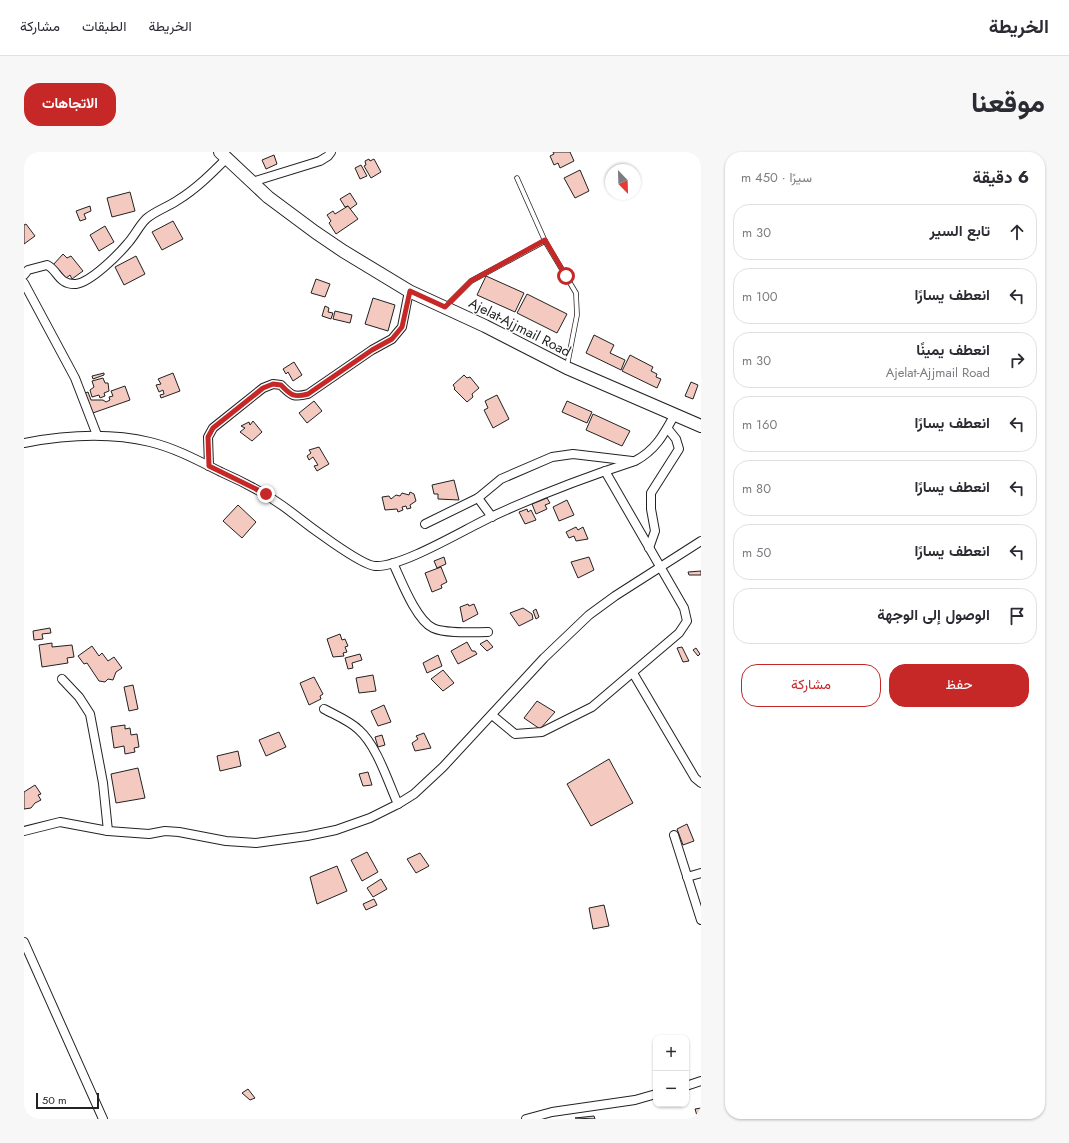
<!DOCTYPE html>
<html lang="ar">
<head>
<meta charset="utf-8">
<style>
	:root { --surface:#fff; --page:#f7f7f7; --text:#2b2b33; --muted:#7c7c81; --line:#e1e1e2; --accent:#c62828 }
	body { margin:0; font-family:Jost,Vazirmatn,sans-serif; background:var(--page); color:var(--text); direction:rtl }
	.controls { position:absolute; right:12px; bottom:12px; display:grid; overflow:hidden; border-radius:8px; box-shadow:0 1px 3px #0004 }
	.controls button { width:36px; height:36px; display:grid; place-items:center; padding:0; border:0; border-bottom:1px solid var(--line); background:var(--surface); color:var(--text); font:20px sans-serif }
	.compass { position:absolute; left:581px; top:12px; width:36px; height:36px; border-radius:50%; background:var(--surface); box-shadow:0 1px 3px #0004; rotate:157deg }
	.scale { position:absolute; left:12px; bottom:10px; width:63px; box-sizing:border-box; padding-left:4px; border:2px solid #222; border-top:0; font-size:11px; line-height:14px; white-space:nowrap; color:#222; -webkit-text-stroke:3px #fff; paint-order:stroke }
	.stop { position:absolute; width:12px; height:12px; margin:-9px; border:3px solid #c62828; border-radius:50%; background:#fff }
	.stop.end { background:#c62828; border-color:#fff; box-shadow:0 1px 4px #0008 }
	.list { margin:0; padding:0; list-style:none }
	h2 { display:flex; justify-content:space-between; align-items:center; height:52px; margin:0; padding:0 16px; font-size:17px }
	h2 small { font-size:13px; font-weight:400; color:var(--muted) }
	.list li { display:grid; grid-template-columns:26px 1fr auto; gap:12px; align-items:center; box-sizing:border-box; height:56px; margin:0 8px 8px; padding:0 8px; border:1px solid var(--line); border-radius:16px }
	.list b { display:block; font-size:15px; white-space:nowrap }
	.list p { margin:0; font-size:13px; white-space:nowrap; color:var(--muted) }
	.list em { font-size:13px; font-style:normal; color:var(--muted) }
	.actions { display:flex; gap:8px; padding:12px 16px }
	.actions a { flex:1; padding:9px 0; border:1px solid var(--accent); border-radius:16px; text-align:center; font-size:14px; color:var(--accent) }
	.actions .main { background:var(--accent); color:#fff }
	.icon { flex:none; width:22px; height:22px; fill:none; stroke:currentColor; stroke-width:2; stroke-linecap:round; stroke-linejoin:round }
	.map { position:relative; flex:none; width:677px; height:967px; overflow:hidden; direction:ltr; border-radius:16px }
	header { display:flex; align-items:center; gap:24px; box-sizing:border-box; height:56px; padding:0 20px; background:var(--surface); border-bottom:1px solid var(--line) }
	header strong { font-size:19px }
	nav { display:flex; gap:22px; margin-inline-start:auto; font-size:14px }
	.intro { display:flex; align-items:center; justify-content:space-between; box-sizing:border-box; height:96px; padding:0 24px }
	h1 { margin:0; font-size:28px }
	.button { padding:10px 18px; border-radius:16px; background:var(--accent); color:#fff; font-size:14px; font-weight:700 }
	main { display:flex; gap:24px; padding:0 24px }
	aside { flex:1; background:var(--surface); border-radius:16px; box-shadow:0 1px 3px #0004 }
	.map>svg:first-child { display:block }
</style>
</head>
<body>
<header>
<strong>الخريطة</strong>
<nav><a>الخريطة</a><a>الطبقات</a><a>مشاركة</a></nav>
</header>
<div class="intro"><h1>موقعنا</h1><a class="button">الاتجاهات</a></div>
<main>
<aside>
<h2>6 دقيقة<small>سيرًا · 450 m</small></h2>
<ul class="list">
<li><svg class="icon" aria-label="ahead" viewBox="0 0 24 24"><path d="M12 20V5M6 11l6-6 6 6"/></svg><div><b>تابع السير</b></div><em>30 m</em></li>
<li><svg class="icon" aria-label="left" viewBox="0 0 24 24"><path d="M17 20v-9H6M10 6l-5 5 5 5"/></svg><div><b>انعطف يسارًا</b></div><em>100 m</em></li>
<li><svg class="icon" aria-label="right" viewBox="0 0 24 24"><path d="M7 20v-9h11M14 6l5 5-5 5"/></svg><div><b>انعطف يمينًا</b><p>Ajelat-Ajjmail Road</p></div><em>30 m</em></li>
<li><svg class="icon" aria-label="left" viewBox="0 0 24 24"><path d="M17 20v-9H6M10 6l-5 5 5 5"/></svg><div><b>انعطف يسارًا</b></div><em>160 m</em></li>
<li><svg class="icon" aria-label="left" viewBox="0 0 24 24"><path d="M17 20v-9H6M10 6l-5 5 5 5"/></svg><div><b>انعطف يسارًا</b></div><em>80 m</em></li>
<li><svg class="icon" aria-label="left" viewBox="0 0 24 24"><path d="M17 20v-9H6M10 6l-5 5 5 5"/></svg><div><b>انعطف يسارًا</b></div><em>50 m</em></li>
<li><svg class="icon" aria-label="arrive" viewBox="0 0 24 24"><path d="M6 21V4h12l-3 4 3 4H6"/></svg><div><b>الوصول إلى الوجهة</b></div></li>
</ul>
<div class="actions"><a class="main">حفظ</a><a>مشاركة</a></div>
</aside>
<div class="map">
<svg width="677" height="967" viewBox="0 0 677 967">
	<rect width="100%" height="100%" fill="#fff"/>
	<!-- building -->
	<g fill="#f3c9c0" stroke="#222">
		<polygon points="529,0 546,0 550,9 536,16 534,11 530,13 526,4 530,2"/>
		<polygon points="250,3 253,12 242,17 238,8"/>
		<polygon points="345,7 346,9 350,7 357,20 347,26 340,14 342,13 341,9"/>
		<polygon points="337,13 343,24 336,27 331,16"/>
		<polygon points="556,18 565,39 551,46 540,26"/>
		<polygon points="106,40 111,59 88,65 83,46"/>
		<polygon points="326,41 333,52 326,57 324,54 321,55 316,47"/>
		<polygon points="66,54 67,59 60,62 62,67 56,69 52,59"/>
		<polygon points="324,54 334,67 312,82 305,71 307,69 303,63 309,59 311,62"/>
		<polygon points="149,69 159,87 138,98 128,80"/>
		<polygon points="2,72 11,84 0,92 0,73"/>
		<polygon points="81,74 90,90 75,99 66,83"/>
		<polygon points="39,102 43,106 47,104 59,119 48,127 46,123 41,127 29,113"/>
		<polygon points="112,104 121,122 100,133 91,115"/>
		<polygon points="462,124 500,141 491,160 453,143"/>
		<polygon points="292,127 306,132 301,145 287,141"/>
		<polygon points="503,142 543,162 533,181 493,161"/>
		<polygon points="349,146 371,153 364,179 341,172"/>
		<polygon points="301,154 305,156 304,160 309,161 307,167 298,164"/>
		<polygon points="311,159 328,163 326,171 309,167"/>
		<polygon points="570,183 590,193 586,201 601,208 597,218 562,201"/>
		<polygon points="606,203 629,215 627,219 633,222 632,225 637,227 633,236 598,219"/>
		<polygon points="270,210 278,223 269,229 264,220 262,222 259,217"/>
		<polygon points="80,221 80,223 69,227 68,224"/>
		<polygon points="149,221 156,239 137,246 136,243 140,242 139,238 135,240 132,233 137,232 134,227"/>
		<polygon points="440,223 443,226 446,225 455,236 448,242 449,245 443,250 430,237 431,236 429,233"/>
		<polygon points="79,226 81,231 84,231 85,239 80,241 81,244 76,246 75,243 68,245 66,238 70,235 68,229"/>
		<polygon points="667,230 674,233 669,247 661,244"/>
		<polygon points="101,234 106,248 66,262 59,242 64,240 67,248 79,248 82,250 86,248 85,245 89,244 87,239"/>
		<polygon points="473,243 485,267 469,276 460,258 464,256 461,249"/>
		<polygon points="290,249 298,259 283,271 275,261"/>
		<polygon points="543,249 568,260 563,271 538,260"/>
		<polygon points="569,262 606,279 598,294 562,278"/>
		<polygon points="229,269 238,280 228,289 216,280 221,276 217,274 225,270 226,273"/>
		<polygon points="295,295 305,312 293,319 290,314 294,313 289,305 285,308 283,304 287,301 285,298"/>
		<polygon points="430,328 435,348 414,347 414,342 410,342 408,333"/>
		<polygon points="386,340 390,342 392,349 386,353 387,356 383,357 382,354 378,355 379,358 374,360 373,357 361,358 358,345 365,344 367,347 372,343 376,344 378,341 385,343"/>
		<polygon points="523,346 526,351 521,353 523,357 512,362 508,352"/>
		<polygon points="543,348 550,363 535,369 529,355"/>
		<polygon points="214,353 232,370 218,386 199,369"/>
		<polygon points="503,357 504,360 507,358 512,368 501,372 495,360"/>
		<polygon points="552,375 554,378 559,375 564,387 552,389 550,384 545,386 542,380"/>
		<polygon points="420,405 422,412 413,416 410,409"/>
		<polygon points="565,405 570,418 554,426 547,410"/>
		<polygon points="417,415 423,430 417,433 418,436 408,440 401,421"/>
		<polygon points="677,419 677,423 665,423 664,420"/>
		<polygon points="444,452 445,454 450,452 454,462 439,470 436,455"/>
		<polygon points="499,456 508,462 509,467 495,474 486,461"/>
		<polygon points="512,457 515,465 512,467 509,459"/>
		<polygon points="26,476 27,481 18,482 19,487 10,488 9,479"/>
		<polygon points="316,482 318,488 321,487 324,494 321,495 323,500 319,501 320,504 309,505 303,487"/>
		<polygon points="463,488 469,495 463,499 456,492"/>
		<polygon points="443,490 448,499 451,499 453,502 434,512 427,499"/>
		<polygon points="28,491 28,495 48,493 50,505 43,506 44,511 18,515 15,493"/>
		<polygon points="68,494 75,504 78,501 84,509 90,505 98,516 92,520 89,528 84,527 81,530 75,529 63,511 60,512 54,504"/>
		<polygon points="658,495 665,509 659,510 653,496"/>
		<polygon points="672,496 676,502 674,504 669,498"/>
		<polygon points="336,502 338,508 328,511 329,516 324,517 321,506"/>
		<polygon points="414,503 418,514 403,521 399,511"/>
		<polygon points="419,518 430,531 419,539 407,527"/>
		<polygon points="349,523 352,539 335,541 332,526"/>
		<polygon points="290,525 299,542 296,544 297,547 285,553 276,531"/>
		<polygon points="109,533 114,557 105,559 100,535"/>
		<polygon points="513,549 531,560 516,577 500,566"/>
		<polygon points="360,553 367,570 354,574 347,559"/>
		<polygon points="101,573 101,577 106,576 107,583 113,582 115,595 110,596 111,600 101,602 100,594 90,596 87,575"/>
		<polygon points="255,580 262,595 242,604 235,588"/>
		<polygon points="400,581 407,596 391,599 388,591 394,587 392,584"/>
		<polygon points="358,583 361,593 354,595 351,585"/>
		<polygon points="214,599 217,614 196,619 193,604"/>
		<polygon points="585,607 609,651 567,674 543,632"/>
		<polygon points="114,616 121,646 92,651 87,622"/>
		<polygon points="344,620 348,633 339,634 335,622"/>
		<polygon points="11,633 17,642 14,643 17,648 11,651 7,656 0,657 0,640"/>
		<polygon points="663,672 670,689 659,693 653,677"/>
		<polygon points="343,700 354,720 338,729 327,708"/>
		<polygon points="396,701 405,714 392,721 383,707"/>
		<polygon points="313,714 323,739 293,752 286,725"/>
		<polygon points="357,727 363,737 349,745 343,736"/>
		<polygon points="350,747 353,753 342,758 339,752"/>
		<polygon points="580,753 585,774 569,777 565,756"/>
		<polygon points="224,937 231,946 226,948 218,941"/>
		<polygon points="677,956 677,967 674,967 671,957"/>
		<polygon points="570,964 571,967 551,966"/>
	</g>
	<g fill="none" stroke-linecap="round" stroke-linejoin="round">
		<!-- service casing -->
		<g stroke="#222" stroke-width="5.5">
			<g id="service">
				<polyline points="493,26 521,89 552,141 553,163 543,214"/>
				<polyline points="422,154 447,129 521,89"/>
			</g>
		</g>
		<!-- minor casing -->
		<g stroke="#222" stroke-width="10">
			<g id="minor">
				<polyline points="228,30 296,9 304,4 307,0"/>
				<path d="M0,123L4,118L23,113C34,118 34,133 52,132C67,130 94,103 104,91C111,83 115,74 122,67C131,59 144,55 154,48C172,37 187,22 202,7"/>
				<polyline points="0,131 51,226 73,283"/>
				<path d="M0,291C42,283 84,280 126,290C151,296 175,309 197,320C222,331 245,343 267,360C281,371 336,413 351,414C377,416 441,377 467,365C514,343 562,325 611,309C632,298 640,282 651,262"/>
				<path d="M185,314L184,285L189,276L239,236L249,232L257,233C267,243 269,246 284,242L348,198L368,187L378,175L385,139"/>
				<polyline points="454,346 468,365"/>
				<polyline points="401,372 454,346 477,327 528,305 549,302 608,309"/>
				<polyline points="625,396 631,379 627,357 627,341 655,297 652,287 644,277"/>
				<path d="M369,411C377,428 392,468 409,476C422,482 450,480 464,480"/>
				<polyline points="609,521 671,626 677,631"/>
				<polyline points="38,527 55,545 66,562 79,631 84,679"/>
				<path d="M300,557C311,563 326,569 335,578C353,594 364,630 374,652"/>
				<polyline points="468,563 491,582 518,580 568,555 655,481 663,469 660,456 581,319"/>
				<polyline points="0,679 36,670 84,679 125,682 141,679 155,680 202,689 232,691 283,684 312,678 346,666 374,652 390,642 419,615 520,506 565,463 591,444 677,389"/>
				<polyline points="650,683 677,768"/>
				<polyline points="663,725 677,721"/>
				<polyline points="0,790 79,967"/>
				<polyline points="662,934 677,929"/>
				<polyline points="502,967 528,960 611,948 632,942"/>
			</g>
		</g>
		<!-- primary casing -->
		<g stroke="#222" stroke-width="14">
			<polyline id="primary" points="196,0 244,45 291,80 319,99 385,139 461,174 543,216 677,274"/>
		</g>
		<!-- service -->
		<use href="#service" stroke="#fff" stroke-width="4"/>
		<!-- minor -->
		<use href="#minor" stroke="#fff" stroke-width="8"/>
		<!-- primary -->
		<use href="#primary" stroke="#fff" stroke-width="12"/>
	</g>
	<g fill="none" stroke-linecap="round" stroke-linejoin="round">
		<!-- route -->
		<path stroke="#c62828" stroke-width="5" d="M242,342L185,314L184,285L189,276L239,236L249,232L257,233C267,243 269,246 284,242L348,198L368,187L378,175L386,139L421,155L447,129L521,88L542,124"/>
	</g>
	<g text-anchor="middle" stroke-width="3" stroke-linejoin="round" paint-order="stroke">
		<!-- street labels -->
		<g font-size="14" fill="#222" stroke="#fff">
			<text transform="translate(496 175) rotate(27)" y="5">Ajelat-Ajjmail Road</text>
		</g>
	</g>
</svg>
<div class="controls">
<button>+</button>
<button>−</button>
</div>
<svg class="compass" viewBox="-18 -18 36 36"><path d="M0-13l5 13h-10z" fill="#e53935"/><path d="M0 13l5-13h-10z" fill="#7c7c81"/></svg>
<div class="scale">50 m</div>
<div class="stop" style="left:542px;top:124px"></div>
<div class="stop end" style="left:242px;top:342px"></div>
</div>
</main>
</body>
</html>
